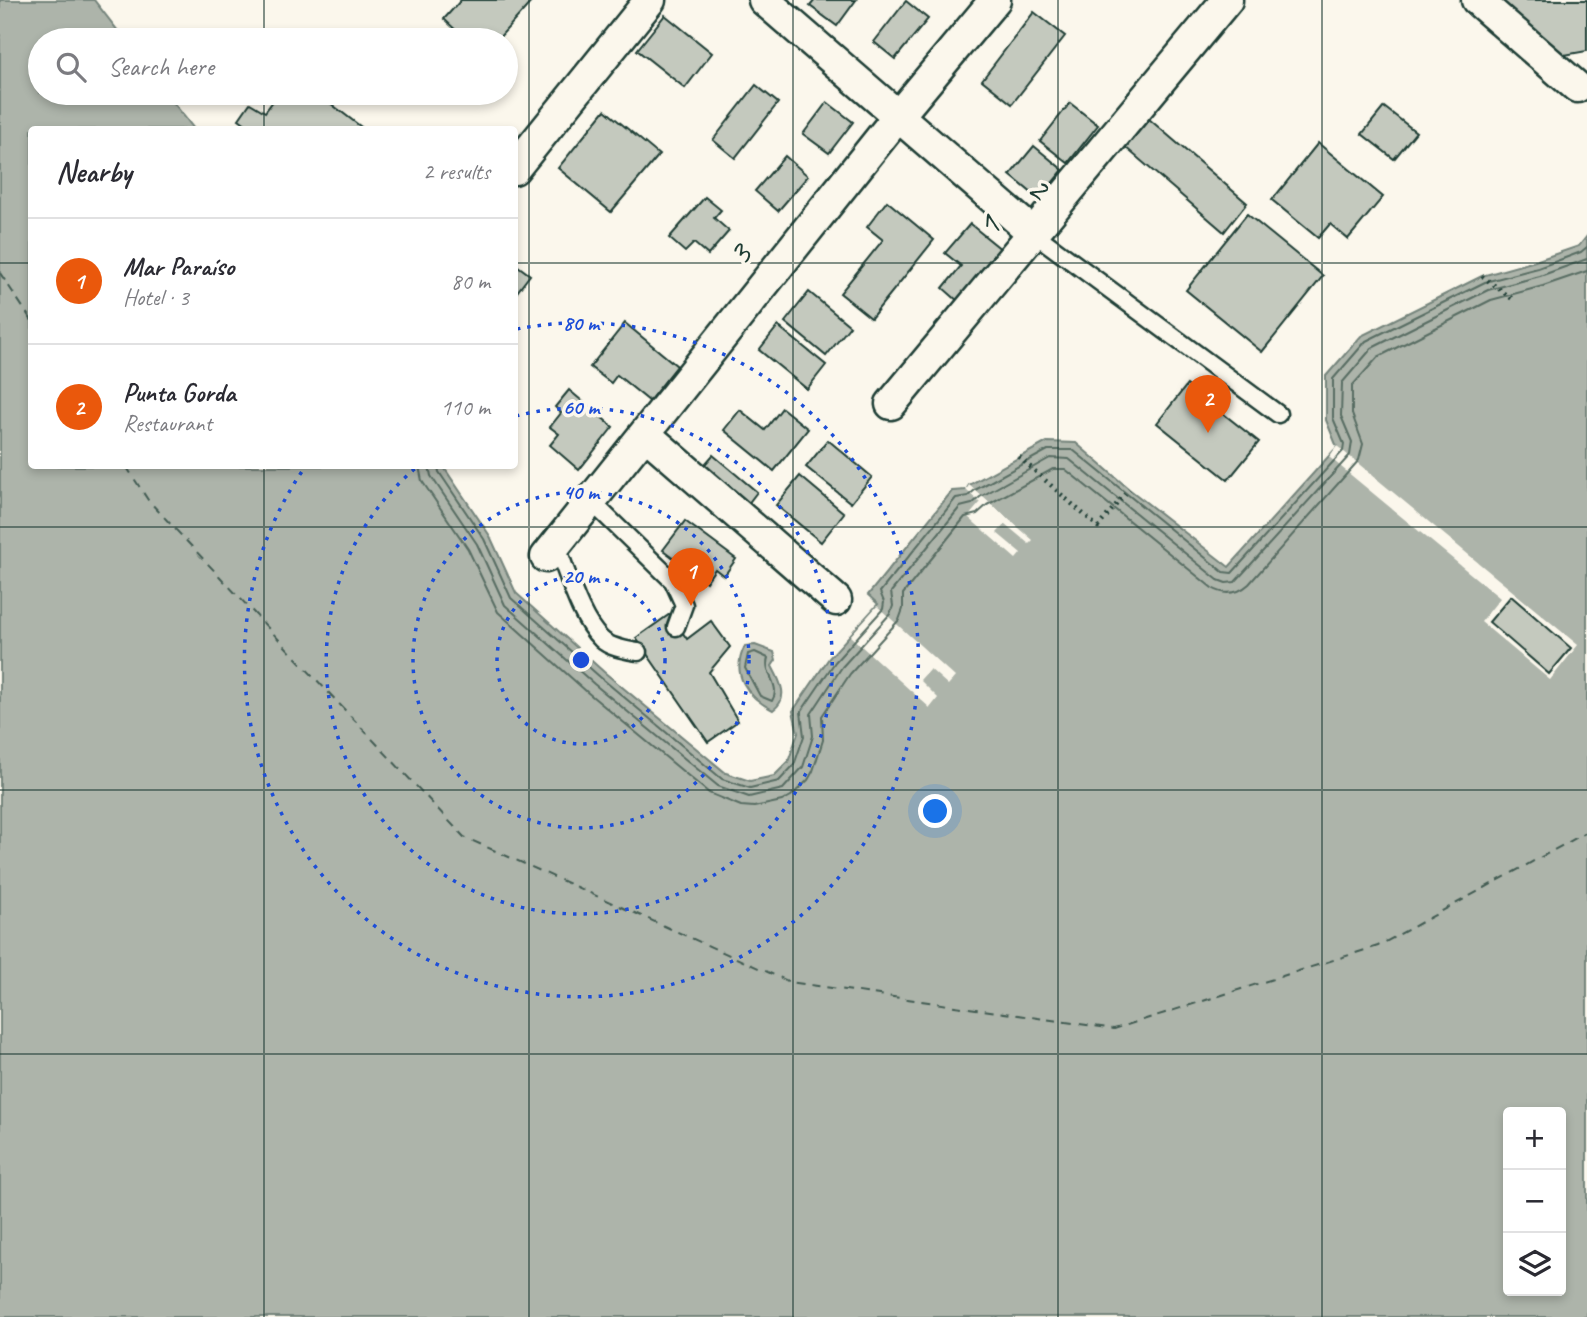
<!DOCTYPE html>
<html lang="en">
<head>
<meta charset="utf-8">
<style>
	:root { --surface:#fff; --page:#f2f2f3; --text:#2b2b33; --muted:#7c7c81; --line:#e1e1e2; --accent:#ea580c }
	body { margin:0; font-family:Caveat,sans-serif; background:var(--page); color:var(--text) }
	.controls { position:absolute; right:21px; bottom:21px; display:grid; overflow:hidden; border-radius:7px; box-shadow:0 4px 10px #0003 }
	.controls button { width:63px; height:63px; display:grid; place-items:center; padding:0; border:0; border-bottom:2px solid var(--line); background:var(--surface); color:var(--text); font:35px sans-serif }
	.you { position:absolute; left:936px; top:812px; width:24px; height:24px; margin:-18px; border:5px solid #fff; border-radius:50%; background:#1a73e8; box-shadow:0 0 0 10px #1a73e833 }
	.badge { display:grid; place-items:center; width:46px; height:46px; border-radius:50%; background:var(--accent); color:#fff; font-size:23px; font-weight:700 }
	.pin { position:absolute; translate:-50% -58px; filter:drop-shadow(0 2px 4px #0008) }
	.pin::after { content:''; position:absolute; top:37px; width:24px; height:21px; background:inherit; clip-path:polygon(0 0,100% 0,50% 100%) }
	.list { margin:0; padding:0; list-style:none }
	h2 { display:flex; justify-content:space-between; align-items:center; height:91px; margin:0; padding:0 28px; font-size:30px }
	h2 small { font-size:23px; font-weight:400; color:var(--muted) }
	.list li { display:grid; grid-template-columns:46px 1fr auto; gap:21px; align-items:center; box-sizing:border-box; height:126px; padding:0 28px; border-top:2px solid var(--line) }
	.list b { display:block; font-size:26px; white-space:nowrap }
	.list p { margin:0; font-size:23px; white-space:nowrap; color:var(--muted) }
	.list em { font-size:23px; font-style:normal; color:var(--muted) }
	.icon { flex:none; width:38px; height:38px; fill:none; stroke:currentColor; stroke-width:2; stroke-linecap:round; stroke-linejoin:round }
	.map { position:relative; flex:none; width:1587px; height:1317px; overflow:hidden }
	.search { position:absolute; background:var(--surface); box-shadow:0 4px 10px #0003; left:28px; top:28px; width:490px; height:77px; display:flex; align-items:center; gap:18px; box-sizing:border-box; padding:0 24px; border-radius:38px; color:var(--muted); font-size:26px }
	.panel { position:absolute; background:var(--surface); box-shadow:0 4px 10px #0003; left:28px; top:126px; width:490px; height:343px; border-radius:7px }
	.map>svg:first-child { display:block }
</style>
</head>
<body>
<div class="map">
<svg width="1587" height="1317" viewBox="0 0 1587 1317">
	<rect width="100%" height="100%" fill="#fbf7ec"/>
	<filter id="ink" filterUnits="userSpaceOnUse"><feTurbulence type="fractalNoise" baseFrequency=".0143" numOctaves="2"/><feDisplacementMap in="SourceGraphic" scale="14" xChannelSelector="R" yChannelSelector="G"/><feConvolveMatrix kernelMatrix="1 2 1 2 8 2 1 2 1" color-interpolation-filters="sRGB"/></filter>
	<g filter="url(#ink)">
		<!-- water -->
		<g fill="#adb4aa" stroke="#74847b" stroke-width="2" fill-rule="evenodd">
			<path d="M0,0H94L125,40H40V93H166L194,129L32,130V466H443L490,536L516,593L604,672L726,773L750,781L774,776L788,762L798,733L793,711L829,658L878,604L868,595L952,491L966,490L969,485L1047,442L1076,443L1129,489L1229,567L1337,447L1326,420V376L1361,336L1482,276L1535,261L1579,246L1587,236V1317H0ZM1508,1112H1561V1291H1508Z"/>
			<path d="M755,645L774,652L776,660L772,666C780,681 790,698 773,710C747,697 730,674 745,646Z"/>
		</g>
		<!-- pier -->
		<g fill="#fbf7ec">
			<polygon points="1337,446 1578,645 1550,680 1481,622 1500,598 1329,457"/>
			<polygon points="969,485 1033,540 1029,544 1005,524 997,533 1021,553 1016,559 968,517 980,503 966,490"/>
			<polygon points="877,606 955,677 948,685 930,669 920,680 938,698 930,708 850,636"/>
		</g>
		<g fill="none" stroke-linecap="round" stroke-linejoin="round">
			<!-- shore -->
			<g stroke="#586d63" stroke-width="2">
				<path d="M419,466L422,481L468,549L498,612L587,692L709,793L741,806L754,807L782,801L791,796L808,780L813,771L823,740L822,716L850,674L899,620L903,609V594L965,517L977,514L987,505L1053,469H1065L1212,588C1226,596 1238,594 1249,584L1359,460L1363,444L1352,414V386L1378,357L1491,300L1543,286L1587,271"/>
				<polyline points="429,466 431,476 477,544 505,605 594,684 718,786 749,797 783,789 803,767 813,736 811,714 842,667 890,614 893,606 891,592 960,507 972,504 980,497 1050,458 1069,459 1218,580 1226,583 1235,582 1350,455 1352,442 1341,416 1342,383 1372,348 1488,290 1540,276 1587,259"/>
				<polyline points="438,466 439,472 484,539 511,598 600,677 722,779 750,788 779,781 794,765 804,736 801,712 835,662 883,609 884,602 880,592 956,498 968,496 975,490 1048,450 1073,450 1223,572 1232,573 1343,451 1344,444 1333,418 1333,379 1366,341 1485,282 1538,268 1581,252 1587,247"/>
				<path d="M755,652L768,658C763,674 782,685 772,701L760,696L745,668L748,654Z"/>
			</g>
			<!-- ferry -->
			<g stroke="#425b52" stroke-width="2" stroke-dasharray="9 7" stroke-linecap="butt">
				<polyline points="0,273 32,321"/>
				<polyline points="126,466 148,500 464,837 790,982 1114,1029 1378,946 1587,832"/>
			</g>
		</g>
		<!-- building -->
		<g fill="#c4c9be" stroke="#1f3d34" stroke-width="2">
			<polygon points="461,0 533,0 497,40 457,40 461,35 444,19"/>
			<polygon points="815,0 856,0 837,26 810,6"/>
			<polygon points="1494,0 1587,0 1587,51 1559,56"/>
			<polygon points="906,1 928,19 895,59 874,42"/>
			<polygon points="1034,12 1065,36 1012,104 982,80"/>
			<polygon points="665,15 712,53 685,88 637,50"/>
			<polygon points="756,85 778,103 735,158 713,140"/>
			<polygon points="279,93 317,93 365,130 254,130 239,119 250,103 265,112"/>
			<polygon points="827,102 853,122 829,153 803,134"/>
			<polygon points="1070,103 1098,125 1068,163 1040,141"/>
			<polygon points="1384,107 1416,132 1394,159 1362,134"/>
			<polygon points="605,110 659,155 611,212 558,168"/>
			<polygon points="1149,119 1247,203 1224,232 1125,147"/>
			<polygon points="1318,143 1383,197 1348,239 1330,224 1318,238 1272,200"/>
			<polygon points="1034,146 1063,170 1039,199 1010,175"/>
			<polygon points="785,156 808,176 778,211 755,191"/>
			<polygon points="705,197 721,210 714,218 729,231 708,255 694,243 685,252 669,238"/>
			<polygon points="887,201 934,240 871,318 840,293 883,240 867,227"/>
			<polygon points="1247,214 1323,276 1262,352 1186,290"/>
			<polygon points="970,224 1002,250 959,302 943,288 961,266 945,253"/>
			<polygon points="514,263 530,275 514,296"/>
			<polygon points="809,292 850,326 826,356 785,322"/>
			<polygon points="625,323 677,366 649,401 617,375 611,383 590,367"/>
			<polygon points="778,326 826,365 807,389 759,350"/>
			<polygon points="1187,385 1259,442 1228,480 1157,423"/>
			<polygon points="569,390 613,427 579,470 550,445 559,434 550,427 561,413 555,407"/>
			<polygon points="782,408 808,429 774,471 724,430 740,410 765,430"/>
			<polygon points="828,440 872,477 851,503 806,467"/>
			<polygon points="713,455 757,492 744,509 699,471"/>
			<polygon points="800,476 844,513 821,542 776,505"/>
			<polygon points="685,521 736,559 724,576 715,569 706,582 663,550"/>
			<polygon points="1511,596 1571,648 1549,674 1489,622"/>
			<polygon points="670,614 687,639 711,621 730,647 709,672 738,721 708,742 636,638"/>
		</g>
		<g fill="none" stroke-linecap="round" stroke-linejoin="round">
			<!-- service casing -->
			<g stroke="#1f3d34" stroke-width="21">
				<g id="service">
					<polyline points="1032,232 1278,414"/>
					<polyline points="591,501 673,581 684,605 676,627"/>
					<path d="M556,545C568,573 579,618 601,639C610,648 626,650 638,652"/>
				</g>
			</g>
			<!-- minor casing -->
			<g stroke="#1f3d34" stroke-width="35">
				<g id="minor">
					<polyline points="764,0 1032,232"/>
					<polyline points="1477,0 1577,87"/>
					<polyline points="514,169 650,0"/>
					<polyline points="891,404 1227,0"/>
					<polyline points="645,434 836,600"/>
					<polyline points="546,557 899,115 995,0"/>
				</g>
			</g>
			<!-- path -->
			<g stroke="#1f3d34" stroke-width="4.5" stroke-dasharray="2 5" stroke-linecap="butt">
				<polyline points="1482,276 1515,301"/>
				<polyline points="1019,457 1098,527 1129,489"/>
			</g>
			<!-- service -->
			<use href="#service" stroke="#fbf7ec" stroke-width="16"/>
			<!-- minor -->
			<use href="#minor" stroke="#fbf7ec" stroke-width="30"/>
		</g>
	</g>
	<!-- grid -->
	<path fill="none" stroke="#1f3d34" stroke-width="2" stroke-opacity="0.55" d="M264,0V40M529,0V1317M793,0V1317M1058,0V1317M1322,0V1317M264,93V130M0,263H32M514,263H1587M264,466V1317M0,527H1587M0,790H1587M0,1054H1587"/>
	<!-- distance rings -->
	<g fill="none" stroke="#1d4ed8" stroke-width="3.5" stroke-dasharray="3.5 7">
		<circle cx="581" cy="660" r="84"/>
		<circle cx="581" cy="660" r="168"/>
		<path d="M516 416A253 253 0 1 1 418 466"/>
		<path d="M517 329A337 337 0 1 1 305 467"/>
	</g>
	<g text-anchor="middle" stroke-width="7" stroke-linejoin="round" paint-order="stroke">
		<!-- street labels -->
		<g font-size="35" fill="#1f3d34" stroke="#fbf7ec">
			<text transform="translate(1039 187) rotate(41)" y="12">2</text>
			<text transform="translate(988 225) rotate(-51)" y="12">1</text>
			<text transform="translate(739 254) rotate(-52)" y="12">3</text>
		</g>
	</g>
	<circle cx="581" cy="660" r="10" fill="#1d4ed8" stroke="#fbf7ec" stroke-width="3.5"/>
	<g font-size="21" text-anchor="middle" font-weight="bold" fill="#1d4ed8" stroke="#fbf7ec" stroke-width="7" stroke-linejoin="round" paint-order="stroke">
		<text x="581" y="330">80 m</text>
		<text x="581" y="414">60 m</text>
		<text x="581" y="499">40 m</text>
		<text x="581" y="583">20 m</text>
	</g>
</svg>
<div class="controls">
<button>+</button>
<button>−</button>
<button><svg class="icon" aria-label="layers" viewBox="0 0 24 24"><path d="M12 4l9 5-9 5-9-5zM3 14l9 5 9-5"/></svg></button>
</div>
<div class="you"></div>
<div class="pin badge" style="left:691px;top:606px">1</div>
<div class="pin badge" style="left:1208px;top:433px">2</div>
<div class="search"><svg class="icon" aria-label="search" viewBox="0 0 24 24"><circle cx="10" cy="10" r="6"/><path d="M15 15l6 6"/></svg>Search here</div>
<section class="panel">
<h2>Nearby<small>2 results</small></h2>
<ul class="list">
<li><span class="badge">1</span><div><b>Mar Paraíso</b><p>Hotel · 3</p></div><em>80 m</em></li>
<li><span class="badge">2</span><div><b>Punta Gorda</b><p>Restaurant</p></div><em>110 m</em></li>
</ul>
</section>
</div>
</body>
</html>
